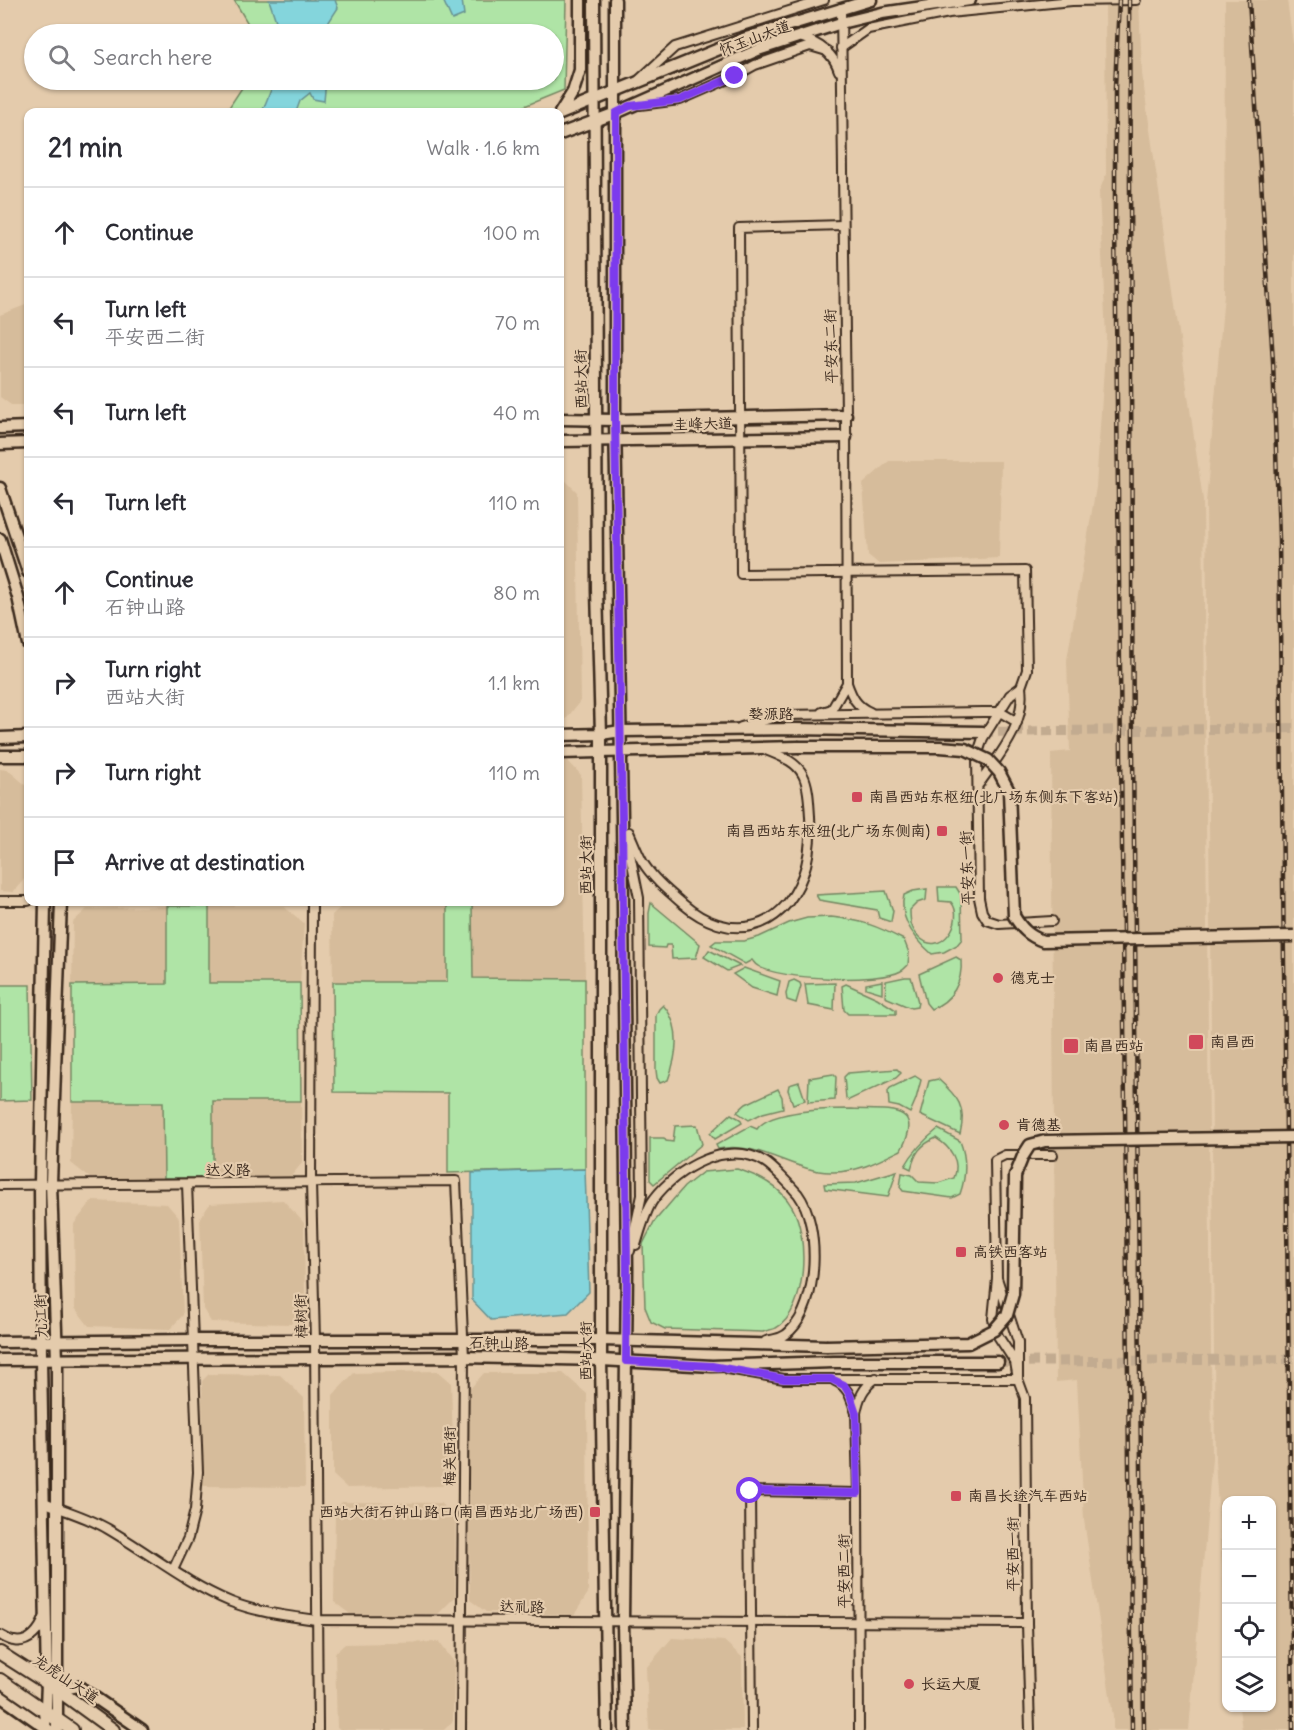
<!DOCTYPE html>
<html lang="en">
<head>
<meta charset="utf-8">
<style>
	:root { --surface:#fff; --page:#f2f2f3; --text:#2b2b33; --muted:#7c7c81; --line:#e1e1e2 }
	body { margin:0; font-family:Delius,"LXGW WenKai TC",sans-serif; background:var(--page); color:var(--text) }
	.controls { position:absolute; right:18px; bottom:18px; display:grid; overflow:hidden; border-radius:12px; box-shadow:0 2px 4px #0004 }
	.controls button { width:54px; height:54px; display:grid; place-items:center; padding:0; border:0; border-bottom:2px solid var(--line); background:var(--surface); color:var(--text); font:30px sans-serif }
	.stop { position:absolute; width:18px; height:18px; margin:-14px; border:4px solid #7c3aed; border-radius:50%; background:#fff }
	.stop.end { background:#7c3aed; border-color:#fff; box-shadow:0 2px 6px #0008 }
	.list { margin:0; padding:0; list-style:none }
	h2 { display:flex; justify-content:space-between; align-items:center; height:78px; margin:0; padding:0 24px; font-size:26px }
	h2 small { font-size:20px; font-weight:400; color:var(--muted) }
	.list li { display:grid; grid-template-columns:39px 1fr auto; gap:18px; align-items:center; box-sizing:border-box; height:90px; padding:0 24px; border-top:2px solid var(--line) }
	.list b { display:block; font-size:22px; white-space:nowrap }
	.list p { margin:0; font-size:20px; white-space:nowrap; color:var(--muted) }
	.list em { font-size:20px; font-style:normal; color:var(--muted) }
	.icon { flex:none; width:33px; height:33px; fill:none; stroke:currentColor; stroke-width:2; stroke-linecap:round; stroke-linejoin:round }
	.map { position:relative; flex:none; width:1294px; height:1730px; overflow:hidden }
	.search { position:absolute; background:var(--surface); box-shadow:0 2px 4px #0004; left:24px; top:24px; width:540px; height:66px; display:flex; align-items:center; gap:15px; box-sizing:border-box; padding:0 21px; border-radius:33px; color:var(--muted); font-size:22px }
	.panel { position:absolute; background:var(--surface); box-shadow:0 2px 4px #0004; left:24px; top:108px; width:540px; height:798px; border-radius:12px }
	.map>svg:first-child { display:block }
</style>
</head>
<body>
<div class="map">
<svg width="1294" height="1730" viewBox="0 0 1294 1730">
	<rect width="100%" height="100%" fill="#e4cbac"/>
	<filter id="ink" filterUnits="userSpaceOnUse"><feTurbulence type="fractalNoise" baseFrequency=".0167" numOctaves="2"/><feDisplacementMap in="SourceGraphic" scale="12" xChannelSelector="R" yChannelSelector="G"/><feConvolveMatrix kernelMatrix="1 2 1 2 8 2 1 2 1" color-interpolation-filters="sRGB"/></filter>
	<g filter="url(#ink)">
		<!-- built -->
		<g fill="#d6bc9b">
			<polygon points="1105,0 1139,0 1142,74 1203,500 1212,1458 1189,1730 1113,1730 1113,1716 1084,1520 1077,1380 1056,1382 1051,753 1070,751 1067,660 1096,487 1106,337 1099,192 1106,174"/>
			<polygon points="1225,0 1287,0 1294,51 1294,1730 1242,1730 1239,1708 1272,1708 1272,1500 1226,1500 1226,1625 1215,1461 1206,503 1224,294"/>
			<polygon points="28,304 28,405 11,405 0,397 0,315"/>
			<polygon points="889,461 1001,461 999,558 879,564 868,555 863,484"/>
			<polygon points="560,475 577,492 580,701 561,726 560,726"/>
			<polygon points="560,752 581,775 585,979 473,979 472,902 560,902"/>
			<polygon points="0,769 8,770 28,787 28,875 13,892 0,891"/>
			<polygon points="346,902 447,902 448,982 333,982 332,915"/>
			<polygon points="167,906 167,984 72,985 73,922 87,909"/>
			<polygon points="209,906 283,906 304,923 300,983 209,983"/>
			<polygon points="212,1101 301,1101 302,1163 288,1180 213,1178"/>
			<polygon points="72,1102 164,1102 164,1178 90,1178 71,1163"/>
			<polygon points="283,1200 304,1223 305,1303 291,1324 211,1322 203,1309 200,1218 210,1204"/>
			<polygon points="92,1201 167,1204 179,1218 183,1315 170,1329 89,1326 75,1308 74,1224"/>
			<polygon points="437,1371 451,1383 454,1473 442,1486 347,1488 333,1475 333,1395 354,1373"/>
			<polygon points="484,1373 563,1373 587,1394 588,1593 574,1615 486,1612 470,1600 467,1392"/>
			<polygon points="209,1374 280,1375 304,1398 305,1487 203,1486 202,1381"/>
			<polygon points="342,1502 440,1503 455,1516 455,1597 438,1614 350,1614 334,1602 335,1510"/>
			<polygon points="672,1638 724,1641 742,1657 743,1730 649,1730 646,1668"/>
			<polygon points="439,1642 454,1662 453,1721 444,1730 340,1730 337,1728 335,1653 345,1644"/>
		</g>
		<!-- green -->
		<g fill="#afe4a6" stroke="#758762" stroke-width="1.5">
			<polygon points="234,0 566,0 564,90 510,112 226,112 247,80 554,80 554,34 254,34"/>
			<path d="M938,887H956L961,895L962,939L957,945L944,952L932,954C915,939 898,919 904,895L913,891L927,889L926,900L917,903L910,910C910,921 911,929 919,937C941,959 966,919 951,902L939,901Z"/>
			<polygon points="886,891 893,911 891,922 879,918 877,910 819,900 816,895"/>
			<polygon points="447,902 472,902 473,978 585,979 585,1169 448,1173 448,1093 334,1092 333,982 447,982"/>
			<polygon points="651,903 700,944 696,958 672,959 671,945 666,945 665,948 649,947 649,913"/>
			<polygon points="167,906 209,906 209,983 300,983 301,1101 213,1101 213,1178 164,1178 163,1102 72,1102 72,985 167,984"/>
			<path d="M831,917C862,920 877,926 904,940L909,953L908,965C906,967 904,970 901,971C880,983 778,980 758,966C755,965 754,962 752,960L745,964L711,945L716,941H744L759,937L789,923L807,918Z"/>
			<polygon points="709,950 740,966 727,971 704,957"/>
			<path d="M956,957L961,960C963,982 952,1001 931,1009L926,1003L919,974Z"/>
			<polygon points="744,968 780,981 777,996 752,988 733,974"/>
			<polygon points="905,977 911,977 918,1002 917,1007 911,1008 885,997 886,981"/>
			<polygon points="794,980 800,983 801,986 796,1003 787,1000 786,994 789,982"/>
			<polygon points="882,981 882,993 866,988 866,984"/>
			<polygon points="835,983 834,1010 808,1005 805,984"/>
			<polygon points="846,984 877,998 896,1010 896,1014 848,1014 844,1010 842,986"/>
			<polygon points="0,985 30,985 32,1100 0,1101"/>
			<path d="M663,1005C682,1026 677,1056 668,1080L660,1083L657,1078L656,1070V1015L659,1009Z"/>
			<polygon points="897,1069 901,1073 896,1078 849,1100 846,1098 844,1077 848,1073"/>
			<polygon points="833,1074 836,1077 835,1100 808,1102 809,1078"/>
			<polygon points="915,1076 921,1080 916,1099 910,1113 899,1107 889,1105 888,1091 890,1088"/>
			<path d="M938,1079C958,1097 967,1107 960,1134L920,1115L929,1081Z"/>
			<polygon points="799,1082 805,1100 793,1104 788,1090 789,1085"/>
			<polygon points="778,1089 782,1097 783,1108 763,1113 749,1120 737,1112 746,1104"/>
			<path d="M852,1109C884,1111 927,1103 901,1150C879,1161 856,1173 830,1172C792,1171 757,1140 718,1149L716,1145L750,1126L757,1129C770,1110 830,1109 852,1109Z"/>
			<polygon points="731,1114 740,1119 742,1123 715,1139 710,1133"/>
			<polygon points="697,1125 702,1144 654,1184 650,1180 650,1138 664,1138 666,1141 673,1142 675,1126"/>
			<path d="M938,1129L960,1141C967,1159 966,1177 960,1194L952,1198L903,1191L900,1187L902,1173L912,1175L919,1182L938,1183L954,1178C961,1161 950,1147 936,1138C920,1145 915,1153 911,1169L905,1166C914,1150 924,1140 938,1129Z"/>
			<path d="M737,1169C759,1176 780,1186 792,1207C809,1235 808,1310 776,1328C773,1330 767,1330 763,1332L665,1329L651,1322L645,1307L643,1244L654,1222L684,1187L703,1172Z"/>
			<polygon points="897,1171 888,1197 825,1189 824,1184 856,1183"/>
		</g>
		<!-- water -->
		<g fill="#84d5dc" stroke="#679190" stroke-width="1.5">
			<polygon points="269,0 335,0 338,8 323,31 323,34 278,34 277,24"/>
			<polygon points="443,0 462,0 464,15 452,20"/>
			<polygon points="275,80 326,80 324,101 313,99 310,93 300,101 296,112 262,112"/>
			<polygon points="585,1169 589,1292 568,1313 491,1320 472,1300 472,1173"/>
		</g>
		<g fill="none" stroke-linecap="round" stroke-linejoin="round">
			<!-- secondary-tunnel -->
			<g stroke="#c2ab90" stroke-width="10" stroke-dasharray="10 5" stroke-linecap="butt">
				<polyline points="983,732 1294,728"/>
				<polyline points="998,1362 1294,1359"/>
			</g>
			<!-- street casing -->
			<g stroke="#3b2a1e" stroke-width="12">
				<g id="street">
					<polyline points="841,8 846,415 847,683"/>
					<path d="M799,37C817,42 833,52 839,71"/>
					<polyline points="841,48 868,29 949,13 1072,1 1136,0"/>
					<polyline points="639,80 675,47 824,0"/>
					<polyline points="640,105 680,100 735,76 755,65 810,46 827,51"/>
					<polyline points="843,225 739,228 741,574 1025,571 1027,670 1021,687"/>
					<path d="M822,712L832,709L847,683C852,697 856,706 870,712"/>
					<polyline points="741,727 783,715 983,712 1000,712 1017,722"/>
					<path d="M979,784C1000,754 1026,725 1021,687L1010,695L983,738L977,756L979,898L982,912L987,920L999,924L1052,921"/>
					<path d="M629,832C633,841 637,852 642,861C652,878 669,892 683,904C728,943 782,933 803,875C810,856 811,836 810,816C809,804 809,786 803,775C796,761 780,756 766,750"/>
					<polyline points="626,834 639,898 642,1195 630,1251"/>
					<polyline points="0,901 28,901"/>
					<polyline points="312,902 311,1183 315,1341 318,1730"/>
					<polyline points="0,1185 456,1181 464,1357 461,1730"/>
					<path d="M636,1245C640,1232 646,1209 654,1199C677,1168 727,1139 765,1162C773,1167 791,1186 798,1194C821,1225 819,1304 790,1331C784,1338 775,1339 766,1341"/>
					<polyline points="997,1278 1018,1342 1018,1379 1015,1362 998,1336 993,1319 997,1278 995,1160 1005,1155 1053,1155"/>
					<polyline points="728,1369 784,1379 1018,1379 1025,1398 1027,1623 1030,1730"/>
					<path d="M835,1381C849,1387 851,1399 856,1413C859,1397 863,1388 876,1378"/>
					<polyline points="856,1413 858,1493 859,1730"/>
					<path d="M44,1502C64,1511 88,1517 108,1529C149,1553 187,1584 231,1602C259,1613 289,1616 317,1620L1027,1623"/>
					<polyline points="173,1570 188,1538 195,1510 198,1472 187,1184"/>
					<path d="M0,1635C4,1637 10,1641 14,1641C29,1644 40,1630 44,1618"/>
					<polyline points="752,1730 750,1491 858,1493"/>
				</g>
			</g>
			<!-- secondary casing -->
			<g stroke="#3b2a1e" stroke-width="15">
				<g id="secondary">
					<polyline points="594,0 597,590 601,734 601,1360 607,1730"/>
					<polyline points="615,0 615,420 622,817 627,1269 623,1622 625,1730"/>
					<polyline points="560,113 573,92 580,70 580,0"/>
					<polyline points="560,114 746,38 871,0"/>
					<polyline points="560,134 616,113 758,50 841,23 882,13 970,0"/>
					<polyline points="560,419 615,420 846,415"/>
					<polyline points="0,428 28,427"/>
					<polyline points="560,441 846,437"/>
					<polyline points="0,444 28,443"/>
					<polyline points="0,488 28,572"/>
					<polyline points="0,539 18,597 28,644"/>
					<polyline points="560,735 601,734 621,731 795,729 983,732"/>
					<polyline points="0,738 28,737"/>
					<polyline points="560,753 798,747"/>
					<polyline points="0,756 28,756"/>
					<polyline points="45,902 40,1184 41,1360 47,1683 45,1730"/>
					<polyline points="0,1342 193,1340 601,1340 826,1346"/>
					<polyline points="0,1360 464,1357 601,1360 712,1366 834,1362 998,1362"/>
					<polyline points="58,1690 78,1686 142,1730"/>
					<polyline points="0,1696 49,1730"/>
					<polyline points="57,1730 57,1360 51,1183 61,902"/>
				</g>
			</g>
			<!-- primary casing -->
			<g stroke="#3b2a1e" stroke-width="16">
				<g id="primary">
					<polyline points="0,1653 58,1690 113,1730"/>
					<polyline points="0,1680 72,1730"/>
				</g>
			</g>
			<!-- street -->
			<use href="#street" stroke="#e4cbac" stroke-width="8"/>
			<!-- secondary -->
			<use href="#secondary" stroke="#e4cbac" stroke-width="10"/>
			<!-- primary -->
			<use href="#primary" stroke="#e4cbac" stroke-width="12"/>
			<!-- rail casing -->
			<g stroke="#3b2a1e" stroke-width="4.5">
				<g id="rail">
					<polyline points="1119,0 1115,88 1115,224 1132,1730"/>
					<polyline points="1129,0 1133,755 1144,1730"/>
					<polyline points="1249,0 1273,361 1279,539 1293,1730"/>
				</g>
			</g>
			<!-- rail -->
			<use href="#rail" stroke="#e4cbac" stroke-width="2" stroke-dasharray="7" stroke-linecap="butt"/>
			<!-- secondary-bridge casing -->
			<g stroke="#3b2a1e" stroke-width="15" stroke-linecap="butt">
				<g id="secondary-bridge">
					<path d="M798,747H940L965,749L988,760L999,772L1009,791L1014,916C1022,929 1029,936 1043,941L1294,936"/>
					<polyline points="826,1346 968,1343 994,1330 1007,1315 1013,1294 1015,1176 1023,1156 1030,1145 1045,1141 1294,1137"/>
				</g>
			</g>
			<!-- secondary-bridge -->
			<use href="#secondary-bridge" stroke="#e4cbac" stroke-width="10"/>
		</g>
	</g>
	<g fill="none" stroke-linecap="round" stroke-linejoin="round" filter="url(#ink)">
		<!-- route -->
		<polyline stroke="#7c3aed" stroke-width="8" points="735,76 680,100 630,106 616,113 615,420 622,817 627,1269 626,1361 712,1366 784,1379 831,1379 844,1385 850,1395 856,1413 858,1493 750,1491"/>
	</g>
	<!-- markers -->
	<g fill="#d1495b" stroke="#e4cbac" stroke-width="2">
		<rect x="851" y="791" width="12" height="12" rx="3"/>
		<rect x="936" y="825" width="12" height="12" rx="3"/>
		<circle cx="998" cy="978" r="6"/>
		<rect x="1188" y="1034" width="16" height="16" rx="3"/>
		<rect x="1063" y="1038" width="16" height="16" rx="3"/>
		<circle cx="1004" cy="1125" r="6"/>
		<rect x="955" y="1246" width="12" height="12" rx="3"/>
		<rect x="950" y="1490" width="12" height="12" rx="3"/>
		<rect x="589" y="1506" width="12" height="12" rx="3"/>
		<circle cx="909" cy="1684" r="6"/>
	</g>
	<g text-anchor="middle" stroke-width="4.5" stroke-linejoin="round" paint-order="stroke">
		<!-- street labels -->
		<g font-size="15" fill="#3b2a1e" stroke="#e4cbac">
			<text transform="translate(755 38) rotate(-20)" y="5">怀玉山大道</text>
			<text transform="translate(831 346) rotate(-91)" y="5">平安东二街</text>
			<text transform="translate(581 379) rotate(-91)" y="5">西站大街</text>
			<text transform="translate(703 424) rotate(-1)" y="5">圭峰大道</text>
			<text x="771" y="719">婺源路</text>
			<text transform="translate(586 865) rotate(-90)" y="5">西站大街</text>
			<text transform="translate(967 868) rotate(-92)" y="5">平安东一街</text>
			<text x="228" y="1175">达义路</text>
			<text transform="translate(41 1316) rotate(-92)" y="5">九江街</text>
			<text transform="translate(301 1316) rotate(-91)" y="5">樟树街</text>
			<text transform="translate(499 1343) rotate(1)" y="5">石钟山路</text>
			<text transform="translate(586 1351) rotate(-90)" y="5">西站大街</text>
			<text transform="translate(450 1456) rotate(-90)" y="5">梅关西街</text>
			<text transform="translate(1013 1554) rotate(-90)" y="5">平安西一街</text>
			<text transform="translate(844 1571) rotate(-90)" y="5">平安西二街</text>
			<text transform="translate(522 1607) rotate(1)" y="5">达礼路</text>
			<text transform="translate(66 1679) rotate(34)" y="5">龙虎山大道</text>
		</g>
		<!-- poi labels -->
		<g font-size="15" fill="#3b2a1e" stroke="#e4cbac" text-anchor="start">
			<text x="869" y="802">南昌西站东枢纽(北广场东侧东下客站)</text>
			<text x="930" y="836" text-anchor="end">南昌西站东枢纽(北广场东侧南)</text>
			<text x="1010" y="983">德克士</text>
			<text x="1210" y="1047">南昌西</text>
			<text x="1084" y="1051">南昌西站</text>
			<text x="1016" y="1130">肯德基</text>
			<text x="973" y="1257">高铁西客站</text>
			<text x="968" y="1501">南昌长途汽车西站</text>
			<text x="583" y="1517" text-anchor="end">西站大街石钟山路口(南昌西站北广场西)</text>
			<text x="921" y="1689">长运大厦</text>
		</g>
	</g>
</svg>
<div class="controls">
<button>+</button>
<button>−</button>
<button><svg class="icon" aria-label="locate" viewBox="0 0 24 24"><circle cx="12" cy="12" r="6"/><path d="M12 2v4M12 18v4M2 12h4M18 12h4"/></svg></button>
<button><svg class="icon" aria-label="layers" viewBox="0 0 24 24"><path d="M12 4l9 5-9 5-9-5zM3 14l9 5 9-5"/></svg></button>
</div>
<div class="stop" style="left:750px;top:1491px"></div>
<div class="stop end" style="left:735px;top:76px"></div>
<div class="search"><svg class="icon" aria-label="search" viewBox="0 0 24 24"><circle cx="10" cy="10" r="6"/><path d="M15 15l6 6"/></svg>Search here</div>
<section class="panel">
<h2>21 min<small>Walk · 1.6 km</small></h2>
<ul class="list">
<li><svg class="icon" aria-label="ahead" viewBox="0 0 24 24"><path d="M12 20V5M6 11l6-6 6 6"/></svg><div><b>Continue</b></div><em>100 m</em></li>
<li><svg class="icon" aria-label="left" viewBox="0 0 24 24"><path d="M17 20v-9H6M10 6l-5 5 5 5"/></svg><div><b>Turn left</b><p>平安西二街</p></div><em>70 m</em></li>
<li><svg class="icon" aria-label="left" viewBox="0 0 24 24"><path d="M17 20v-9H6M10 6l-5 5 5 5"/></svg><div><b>Turn left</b></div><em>40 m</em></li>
<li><svg class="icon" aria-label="left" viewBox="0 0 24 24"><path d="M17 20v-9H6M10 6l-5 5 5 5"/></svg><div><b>Turn left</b></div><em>110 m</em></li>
<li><svg class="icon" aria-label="ahead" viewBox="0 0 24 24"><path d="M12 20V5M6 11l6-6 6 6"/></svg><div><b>Continue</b><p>石钟山路</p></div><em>80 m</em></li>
<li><svg class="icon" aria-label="right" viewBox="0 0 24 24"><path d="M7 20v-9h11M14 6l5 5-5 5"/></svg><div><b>Turn right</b><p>西站大街</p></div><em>1.1 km</em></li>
<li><svg class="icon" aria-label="right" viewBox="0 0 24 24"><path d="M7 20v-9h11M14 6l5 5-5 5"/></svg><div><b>Turn right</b></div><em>110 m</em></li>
<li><svg class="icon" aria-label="arrive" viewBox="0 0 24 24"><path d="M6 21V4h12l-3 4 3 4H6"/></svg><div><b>Arrive at destination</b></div></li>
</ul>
</section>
</div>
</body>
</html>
